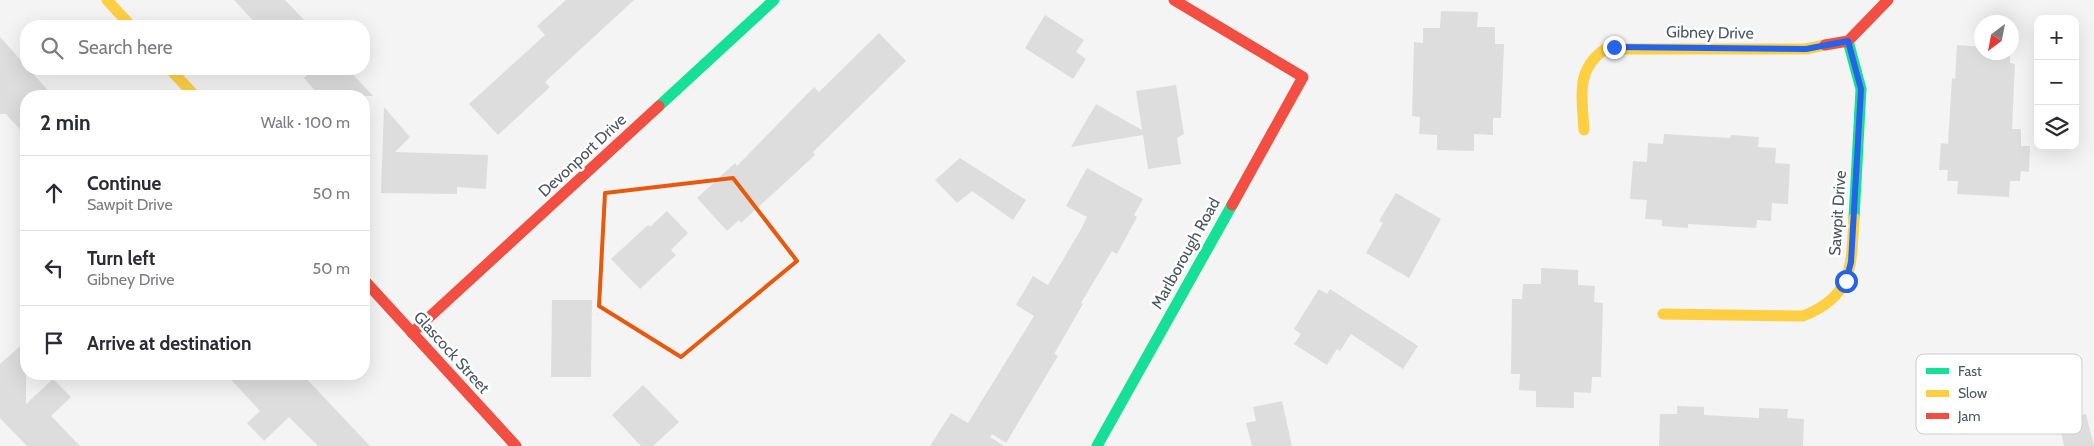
<!DOCTYPE html>
<html lang="en">
<head>
<meta charset="utf-8">
<style>
	:root { --surface:#fff; --page:#f2f2f3; --text:#2b2b33; --muted:#7c7c81; --line:#e1e1e2 }
	body { margin:0; font-family:Cabin,sans-serif; background:var(--page); color:var(--text) }
	.controls { position:absolute; right:15px; top:15px; display:grid; overflow:hidden; border-radius:10px; box-shadow:0 5px 20px #0002 }
	.controls button { width:45px; height:45px; display:grid; place-items:center; padding:0; border:0; border-bottom:1px solid var(--line); background:var(--surface); color:var(--text); font:25px sans-serif }
	.compass { position:absolute; left:1974px; top:15px; width:45px; height:45px; border-radius:50%; background:var(--surface); box-shadow:0 5px 20px #0002; rotate:212deg }
	.stop { position:absolute; width:15px; height:15px; margin:-11px; border:4px solid #2563eb; border-radius:50%; background:#fff }
	.stop.end { background:#2563eb; border-color:#fff; box-shadow:0 1px 5px #0008 }
	.list { margin:0; padding:0; list-style:none }
	h2 { display:flex; justify-content:space-between; align-items:center; height:65px; margin:0; padding:0 20px; font-size:21px }
	h2 small { font-size:16px; font-weight:400; color:var(--muted) }
	.list li { display:grid; grid-template-columns:32px 1fr auto; gap:15px; align-items:center; box-sizing:border-box; height:75px; padding:0 20px; border-top:1px solid var(--line) }
	.list b { display:block; font-size:19px; white-space:nowrap }
	.list p { margin:0; font-size:16px; white-space:nowrap; color:var(--muted) }
	.list em { font-size:16px; font-style:normal; color:var(--muted) }
	.icon { flex:none; width:28px; height:28px; fill:none; stroke:currentColor; stroke-width:2; stroke-linecap:round; stroke-linejoin:round }
	.map { position:relative; flex:none; width:2094px; height:446px; overflow:hidden }
	.search { position:absolute; background:var(--surface); box-shadow:0 5px 20px #0002; left:20px; top:20px; width:350px; height:55px; display:flex; align-items:center; gap:12px; box-sizing:border-box; padding:0 18px; border-radius:20px; color:var(--muted); font-size:19px }
	.panel { position:absolute; background:var(--surface); box-shadow:0 5px 20px #0002; left:20px; top:90px; width:350px; height:290px; border-radius:20px }
	.map>svg:first-child { display:block }
</style>
</head>
<body>
<div class="map">
<svg width="2094" height="446" viewBox="0 0 2094 446">
	<rect width="100%" height="100%" fill="#f4f4f4"/>
	<!-- building -->
	<g fill="#ddddde">
		<polygon points="234,0 285,0 310,26 258,26"/>
		<polygon points="566,0 634,0 545,82 550,87 498,135 469,104 545,35 537,26"/>
		<polygon points="1441,11 1478,12 1477,27 1495,27 1495,44 1504,44 1501,118 1493,118 1493,135 1474,134 1474,151 1437,150 1437,135 1419,134 1420,117 1412,116 1414,42 1423,43 1423,28 1440,28"/>
		<polygon points="1045,15 1084,40 1076,52 1086,59 1073,79 1025,48"/>
		<polygon points="879,33 906,61 813,152 815,155 741,223 739,220 727,231 697,198 735,163 737,166 814,87 819,92"/>
		<polygon points="0,37 53,96 26,96 26,136 6,114 0,114"/>
		<polygon points="1957,45 1982,47 1982,52 2010,52 2010,63 2015,64 2012,129 2021,129 2021,146 2030,146 2029,172 2021,171 2020,181 2010,181 2009,197 1957,194 1958,181 1947,181 1948,170 1939,170 1941,143 1948,144 1952,78 1955,79"/>
		<polygon points="315,69 348,69 373,96 320,96 304,78"/>
		<polygon points="1176,85 1184,134 1177,138 1181,164 1148,169 1143,135 1071,147 1096,104 1142,130 1136,91"/>
		<polygon points="384,107 410,137 395,152 488,155 486,189 457,187 457,194 381,193"/>
		<polygon points="1664,134 1730,138 1731,135 1759,137 1758,147 1776,148 1775,163 1790,164 1788,204 1772,203 1771,221 1757,220 1756,228 1688,224 1688,228 1662,226 1662,220 1645,219 1647,200 1630,199 1633,161 1647,162 1648,143 1663,144"/>
		<polygon points="960,158 1026,200 1013,220 972,191 957,203 935,180"/>
		<polygon points="1087,168 1143,199 1134,215 1137,217 1117,254 1112,251 1081,303 1083,304 1054,354 1058,356 1006,443 992,434 990,437 1004,446 930,446 951,413 968,423 1034,316 1016,305 1033,276 1048,285 1080,231 1087,217 1066,206"/>
		<polygon points="1396,193 1441,219 1409,278 1366,253 1383,223 1379,221"/>
		<polygon points="667,211 688,233 671,250 676,255 640,289 611,259 648,225 650,227"/>
		<polygon points="1541,268 1578,270 1578,285 1595,286 1594,302 1603,303 1601,377 1592,377 1591,393 1574,392 1574,408 1536,407 1536,391 1519,390 1520,374 1511,374 1512,299 1522,299 1523,284 1541,284"/>
		<polygon points="1319,289 1327,294 1330,289 1418,346 1403,369 1351,334 1340,351 1337,349 1327,365 1294,344 1301,334 1294,329"/>
		<polygon points="552,300 592,300 591,377 551,377"/>
		<polygon points="26,341 26,404 53,379 71,397 51,416 80,446 27,446 0,418 0,364"/>
		<polygon points="226,374 302,374 370,446 318,446 289,417 264,441 247,423 260,411"/>
		<polygon points="643,385 679,422 653,446 641,446 612,415"/>
		<polygon points="1282,401 1292,446 1252,446 1246,423 1256,421 1253,407"/>
		<polygon points="1677,406 1704,407 1704,415 1759,418 1759,408 1788,409 1787,418 1804,419 1803,446 1659,446 1660,414 1677,414"/>
		<polygon points="2086,414 2094,446 2064,446 2059,420"/>
	</g>
	<g fill="none" stroke-linecap="round" stroke-linejoin="round">
		<!-- fast -->
		<g stroke="#16e098" stroke-width="11">
			<polyline points="1848,41 1861,89 1854,218"/>
			<polyline points="659,106 774,0"/>
			<polyline points="1097,446 1232,205"/>
		</g>
		<!-- slow -->
		<g stroke="#ffcf43" stroke-width="11">
			<polyline points="107,0 131,26"/>
			<polyline points="170,69 195,96"/>
			<path d="M1584,130C1582,97 1575,70 1605,49H1806L1825,45"/>
			<path d="M1663,314L1803,316C1854,296 1851,266 1854,218"/>
		</g>
		<!-- jam -->
		<g stroke="#f24e42" stroke-width="11">
			<polyline points="1174,0 1303,77 1232,205"/>
			<polyline points="1825,45 1848,41 1888,0"/>
			<polyline points="364,280 516,446"/>
			<polyline points="412,333 659,106"/>
		</g>
	</g>
	<g fill="none" stroke-linecap="round" stroke-linejoin="round">
		<!-- route -->
		<polyline stroke="#2563eb" stroke-width="6" points="1614,47 1806,49 1848,41 1861,89 1851,262 1846,281"/>
	</g>
	<!-- marked area -->
	<path fill="none" stroke="#e8590c" stroke-width="4" stroke-linejoin="round" d="M733,178L797,261L681,357L599,306L605,193Z"/>
	<g text-anchor="middle" stroke-width="5" stroke-linejoin="round" paint-order="stroke">
		<!-- street labels -->
		<g font-size="16" fill="#4a5661" stroke="#fff">
			<text transform="translate(1710 32) rotate(1)" y="6">Gibney Drive</text>
			<text transform="translate(582 155) rotate(-43)" y="6">Devonport Drive</text>
			<text transform="translate(1837 213) rotate(-86)" y="6">Sawpit Drive</text>
			<text transform="translate(1185 253) rotate(-61)" y="6">Marlborough Road</text>
			<text transform="translate(452 352) rotate(48)" y="6">Glascock Street</text>
		</g>
	</g>
	<!-- legend -->
	<rect x="1916" y="354" width="166" height="80" rx="8" fill="#fff" stroke="#c9ccd0" stroke-width="1"/>
	<rect x="1926" y="368" width="23" height="6" fill="#16e098"/>
	<rect x="1926" y="390" width="23" height="7" fill="#ffcf43"/>
	<rect x="1926" y="413" width="23" height="6" fill="#f24e42"/>
	<g font-size="14" fill="#4a5661">
		<text x="1958" y="376">Fast</text>
		<text x="1958" y="398">Slow</text>
		<text x="1958" y="421">Jam</text>
	</g>
</svg>
<div class="controls">
<button>+</button>
<button>−</button>
<button><svg class="icon" aria-label="layers" viewBox="0 0 24 24"><path d="M12 4l9 5-9 5-9-5zM3 14l9 5 9-5"/></svg></button>
</div>
<svg class="compass" viewBox="-18 -18 36 36"><path d="M0-13l5 13h-10z" fill="#e53935"/><path d="M0 13l5-13h-10z" fill="#7c7c81"/></svg>
<div class="stop" style="left:1846px;top:281px"></div>
<div class="stop end" style="left:1614px;top:47px"></div>
<div class="search"><svg class="icon" aria-label="search" viewBox="0 0 24 24"><circle cx="10" cy="10" r="6"/><path d="M15 15l6 6"/></svg>Search here</div>
<section class="panel">
<h2>2 min<small>Walk · 100 m</small></h2>
<ul class="list">
<li><svg class="icon" aria-label="ahead" viewBox="0 0 24 24"><path d="M12 20V5M6 11l6-6 6 6"/></svg><div><b>Continue</b><p>Sawpit Drive</p></div><em>50 m</em></li>
<li><svg class="icon" aria-label="left" viewBox="0 0 24 24"><path d="M17 20v-9H6M10 6l-5 5 5 5"/></svg><div><b>Turn left</b><p>Gibney Drive</p></div><em>50 m</em></li>
<li><svg class="icon" aria-label="arrive" viewBox="0 0 24 24"><path d="M6 21V4h12l-3 4 3 4H6"/></svg><div><b>Arrive at destination</b></div></li>
</ul>
</section>
</div>
</body>
</html>
